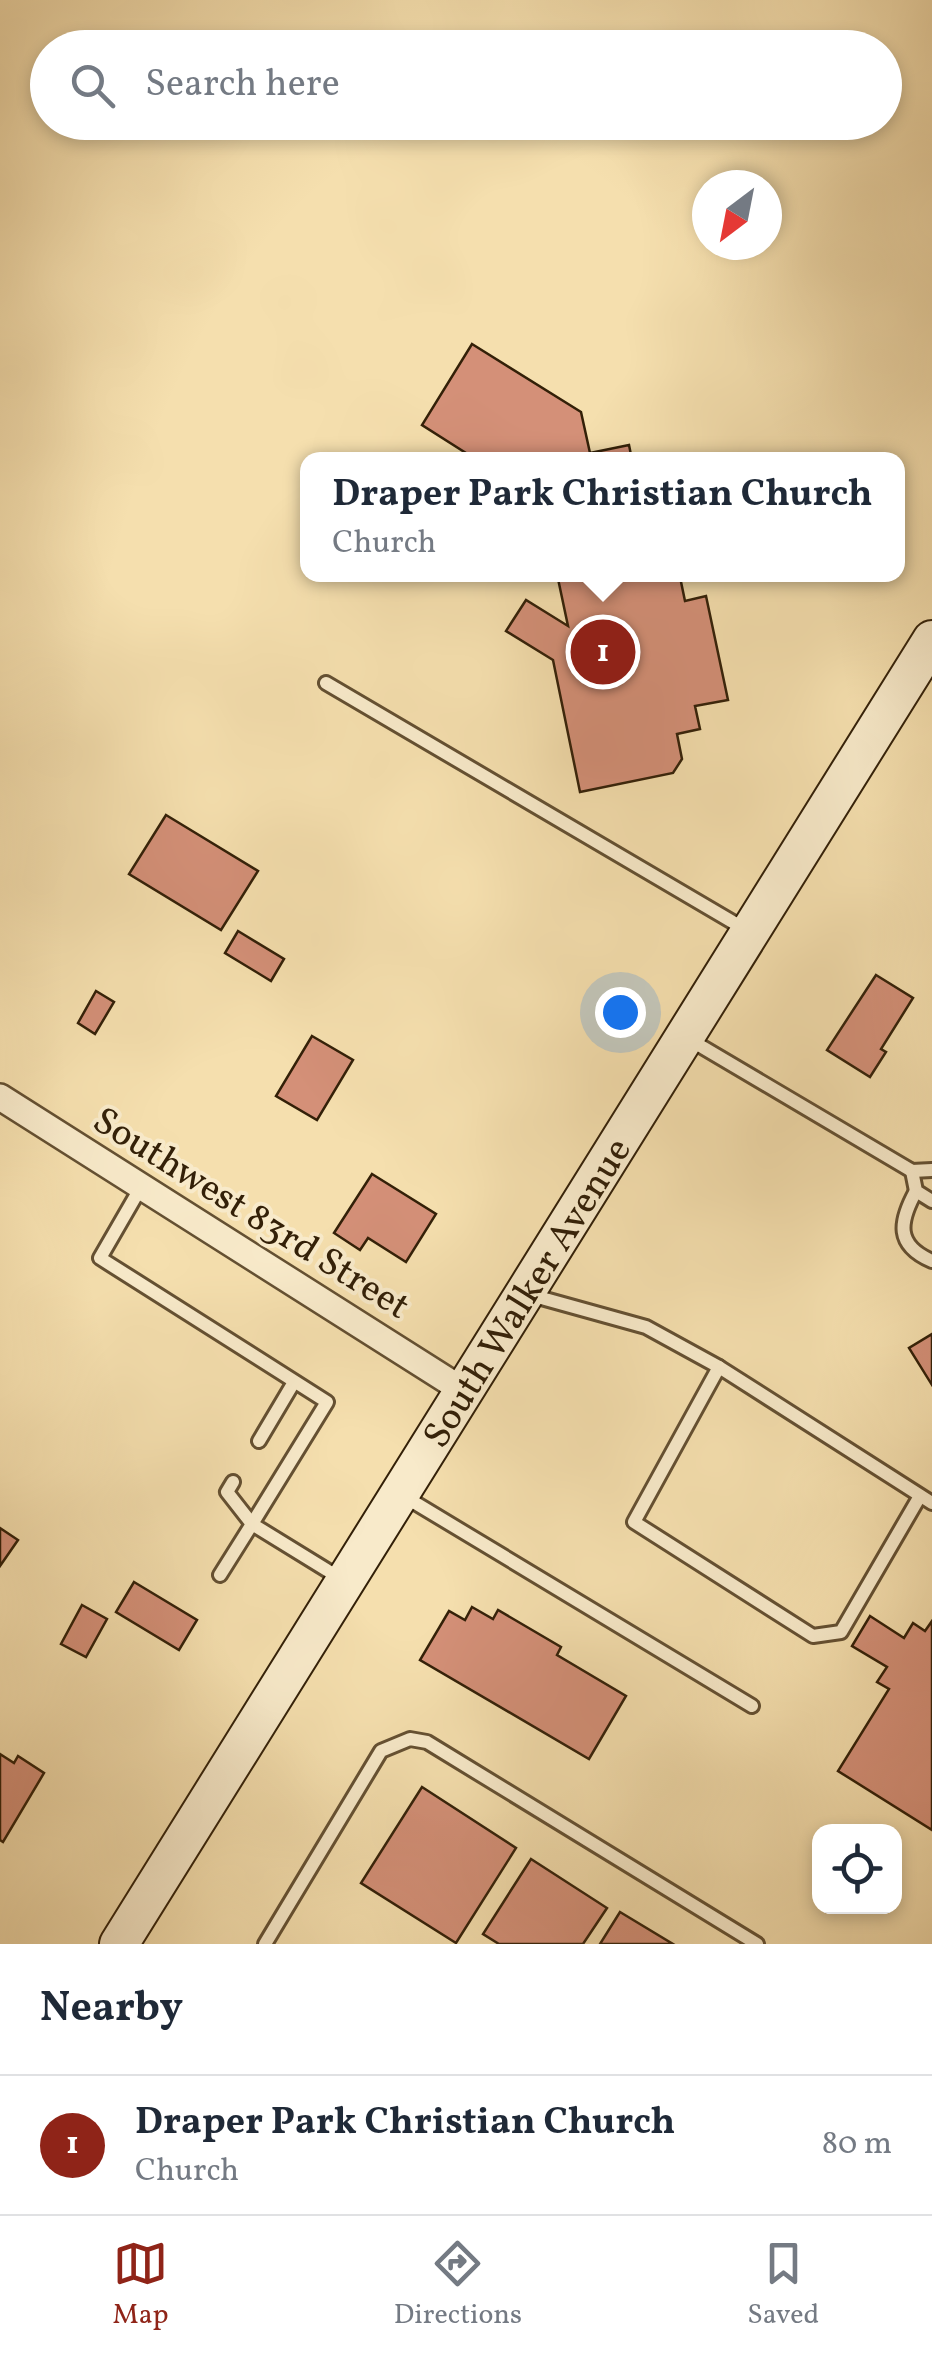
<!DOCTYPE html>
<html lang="en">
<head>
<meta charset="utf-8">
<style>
	:root { --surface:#fff; --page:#f2f2f3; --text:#1f2937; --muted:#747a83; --line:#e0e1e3; --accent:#8f2418 }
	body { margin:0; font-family:Vollkorn,serif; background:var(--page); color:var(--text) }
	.controls { position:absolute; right:30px; bottom:30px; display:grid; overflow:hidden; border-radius:20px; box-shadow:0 5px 15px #0003 }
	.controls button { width:90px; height:90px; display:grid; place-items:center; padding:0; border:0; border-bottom:2px solid var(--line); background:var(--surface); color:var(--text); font:50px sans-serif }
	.compass { position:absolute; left:692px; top:170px; width:90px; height:90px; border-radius:50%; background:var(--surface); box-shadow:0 5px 15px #0003; rotate:212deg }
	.you { position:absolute; left:620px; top:1012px; width:35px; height:35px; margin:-25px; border:8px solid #fff; border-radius:50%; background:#1a73e8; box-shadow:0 0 0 15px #1a73e833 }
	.badge { display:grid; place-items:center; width:65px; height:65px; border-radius:50%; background:var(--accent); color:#fff; font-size:32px; font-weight:700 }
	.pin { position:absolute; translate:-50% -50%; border:5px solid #fff; box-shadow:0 2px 10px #0006 }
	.popup { position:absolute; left:300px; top:452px; width:605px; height:130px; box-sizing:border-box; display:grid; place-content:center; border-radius:20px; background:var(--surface); filter:drop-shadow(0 2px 8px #0005); font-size:32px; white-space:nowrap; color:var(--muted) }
	.popup b { font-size:38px; color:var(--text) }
	.popup::after { content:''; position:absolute; left:50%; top:100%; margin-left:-20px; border:20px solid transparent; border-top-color:var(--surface) }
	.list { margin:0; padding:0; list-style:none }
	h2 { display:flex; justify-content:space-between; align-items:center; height:130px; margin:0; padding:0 40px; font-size:42px }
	h2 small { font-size:32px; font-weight:400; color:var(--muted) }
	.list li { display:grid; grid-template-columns:65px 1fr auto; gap:30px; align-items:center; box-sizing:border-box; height:140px; padding:0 40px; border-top:2px solid var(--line) }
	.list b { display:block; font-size:38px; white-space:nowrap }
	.list p { margin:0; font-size:32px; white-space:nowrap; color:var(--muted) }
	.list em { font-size:32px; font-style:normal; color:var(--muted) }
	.icon { flex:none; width:55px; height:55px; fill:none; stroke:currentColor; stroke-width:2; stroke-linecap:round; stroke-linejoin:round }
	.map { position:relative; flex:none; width:932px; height:1944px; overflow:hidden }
	.search { position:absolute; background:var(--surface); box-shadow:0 5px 15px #0003; left:30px; right:30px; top:30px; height:110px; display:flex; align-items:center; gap:25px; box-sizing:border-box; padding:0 35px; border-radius:55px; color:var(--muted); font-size:38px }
	.sheet { height:270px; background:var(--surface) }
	nav { display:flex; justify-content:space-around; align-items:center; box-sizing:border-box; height:140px; border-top:2px solid var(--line); background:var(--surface); font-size:28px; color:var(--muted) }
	nav a { display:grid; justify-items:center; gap:5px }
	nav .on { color:var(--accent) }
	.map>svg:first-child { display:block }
</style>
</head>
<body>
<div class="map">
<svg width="932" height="1944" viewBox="0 0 932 1944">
	<rect width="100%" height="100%" fill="#f5dfae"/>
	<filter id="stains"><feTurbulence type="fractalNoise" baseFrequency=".002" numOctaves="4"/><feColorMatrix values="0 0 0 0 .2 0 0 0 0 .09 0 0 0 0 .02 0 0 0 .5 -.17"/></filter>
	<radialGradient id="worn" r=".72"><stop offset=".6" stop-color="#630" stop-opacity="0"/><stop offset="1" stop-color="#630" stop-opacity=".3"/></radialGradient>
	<!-- building -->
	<g fill="#d49078" stroke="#332008" stroke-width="2.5">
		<polygon points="472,344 581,412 590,453 629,445 632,460 477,460 422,425"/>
		<polygon points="557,574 676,574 680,577 685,601 706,596 728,700 695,706 700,729 677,734 682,759 673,773 580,792 553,660 506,631 526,600 568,626"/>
		<polygon points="166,815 258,871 221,930 129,874"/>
		<polygon points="238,931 284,959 271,981 225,953"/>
		<polygon points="876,975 913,998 881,1049 886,1052 870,1077 827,1050"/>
		<polygon points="96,991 114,1002 95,1034 78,1023"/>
		<polygon points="312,1036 353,1060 317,1120 276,1096"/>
		<polygon points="372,1174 436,1214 406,1262 368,1238 360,1250 334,1233"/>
		<polygon points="932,1334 932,1385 909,1348"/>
		<polygon points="0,1528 18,1540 0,1566"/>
		<polygon points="134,1582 197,1620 179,1650 116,1612"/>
		<polygon points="82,1605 107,1619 86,1657 61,1644"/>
		<polygon points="472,1607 493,1619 498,1610 561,1647 557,1655 626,1696 589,1759 420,1660 449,1611 465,1620"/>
		<polygon points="870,1616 904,1638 913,1623 925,1631 932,1621 932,1830 838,1771 889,1689 877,1682 887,1667 852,1646"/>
		<polygon points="0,1754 14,1763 18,1756 44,1773 3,1842 0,1840"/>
		<polygon points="422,1787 516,1848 456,1943 361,1883"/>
		<polygon points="531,1859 607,1908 583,1944 499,1944 483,1934"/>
		<polygon points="620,1912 673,1944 600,1944"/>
	</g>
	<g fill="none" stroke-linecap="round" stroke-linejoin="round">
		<!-- service casing -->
		<g stroke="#645032" stroke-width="18">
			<g id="service">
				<polyline points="326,683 748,931"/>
				<polyline points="687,1038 912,1171 932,1170"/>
				<polyline points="912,1171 916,1191 932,1201"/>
				<polyline points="141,1187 100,1258 327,1402 252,1524 343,1580"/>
				<path d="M916,1191C899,1222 895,1245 932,1261"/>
				<polyline points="527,1294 646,1327 719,1367 932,1503"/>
				<polyline points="719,1367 634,1522 813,1636 841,1632 920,1496"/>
				<polyline points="259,1441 294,1382"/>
				<polyline points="402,1495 752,1706"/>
				<polyline points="220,1575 252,1524 227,1492 233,1482"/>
				<polyline points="265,1944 381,1751 410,1739 427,1742 757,1944"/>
			</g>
		</g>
		<!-- minor casing -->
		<g stroke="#645032" stroke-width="30">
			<polyline id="minor" points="0,1097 464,1391"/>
		</g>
		<!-- secondary casing -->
		<g stroke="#332008" stroke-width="42">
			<polyline id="secondary" points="119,1944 932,640"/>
		</g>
		<!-- service -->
		<use href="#service" stroke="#f8eaca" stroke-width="12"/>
		<!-- minor -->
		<use href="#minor" stroke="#f8eaca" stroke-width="25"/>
		<!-- secondary -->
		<use href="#secondary" stroke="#f8eaca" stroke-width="38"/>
	</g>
	<g text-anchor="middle" stroke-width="8" stroke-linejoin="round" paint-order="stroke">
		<!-- street labels -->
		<g font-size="38" fill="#332008" stroke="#f8eaca">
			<text transform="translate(252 1212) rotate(32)" y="13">Southwest 83rd Street</text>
			<text transform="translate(526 1292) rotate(-58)" y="13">South Walker Avenue</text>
		</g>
	</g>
	<rect width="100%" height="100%" filter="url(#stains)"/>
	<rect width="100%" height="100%" fill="url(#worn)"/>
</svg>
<div class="controls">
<button><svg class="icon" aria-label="locate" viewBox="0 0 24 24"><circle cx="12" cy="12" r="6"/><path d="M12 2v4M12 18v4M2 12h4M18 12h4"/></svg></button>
</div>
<svg class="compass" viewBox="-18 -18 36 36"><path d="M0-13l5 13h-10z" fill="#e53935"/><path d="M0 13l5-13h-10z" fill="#747a83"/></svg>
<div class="you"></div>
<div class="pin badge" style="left:603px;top:652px">1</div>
<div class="popup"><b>Draper Park Christian Church</b>Church</div>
<div class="search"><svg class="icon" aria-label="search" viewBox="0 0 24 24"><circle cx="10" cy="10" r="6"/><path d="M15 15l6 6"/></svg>Search here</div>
</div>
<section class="sheet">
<h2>Nearby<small></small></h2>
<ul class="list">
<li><span class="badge">1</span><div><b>Draper Park Christian Church</b><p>Church</p></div><em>80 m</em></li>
</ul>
</section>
<nav>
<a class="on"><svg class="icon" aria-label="map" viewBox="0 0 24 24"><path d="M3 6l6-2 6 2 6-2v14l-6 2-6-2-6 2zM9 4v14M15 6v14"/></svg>Map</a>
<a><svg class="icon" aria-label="directions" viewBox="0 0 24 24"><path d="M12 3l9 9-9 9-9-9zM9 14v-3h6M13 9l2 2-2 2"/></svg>Directions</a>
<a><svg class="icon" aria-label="saved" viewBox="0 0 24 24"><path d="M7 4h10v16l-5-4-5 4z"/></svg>Saved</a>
</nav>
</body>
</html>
